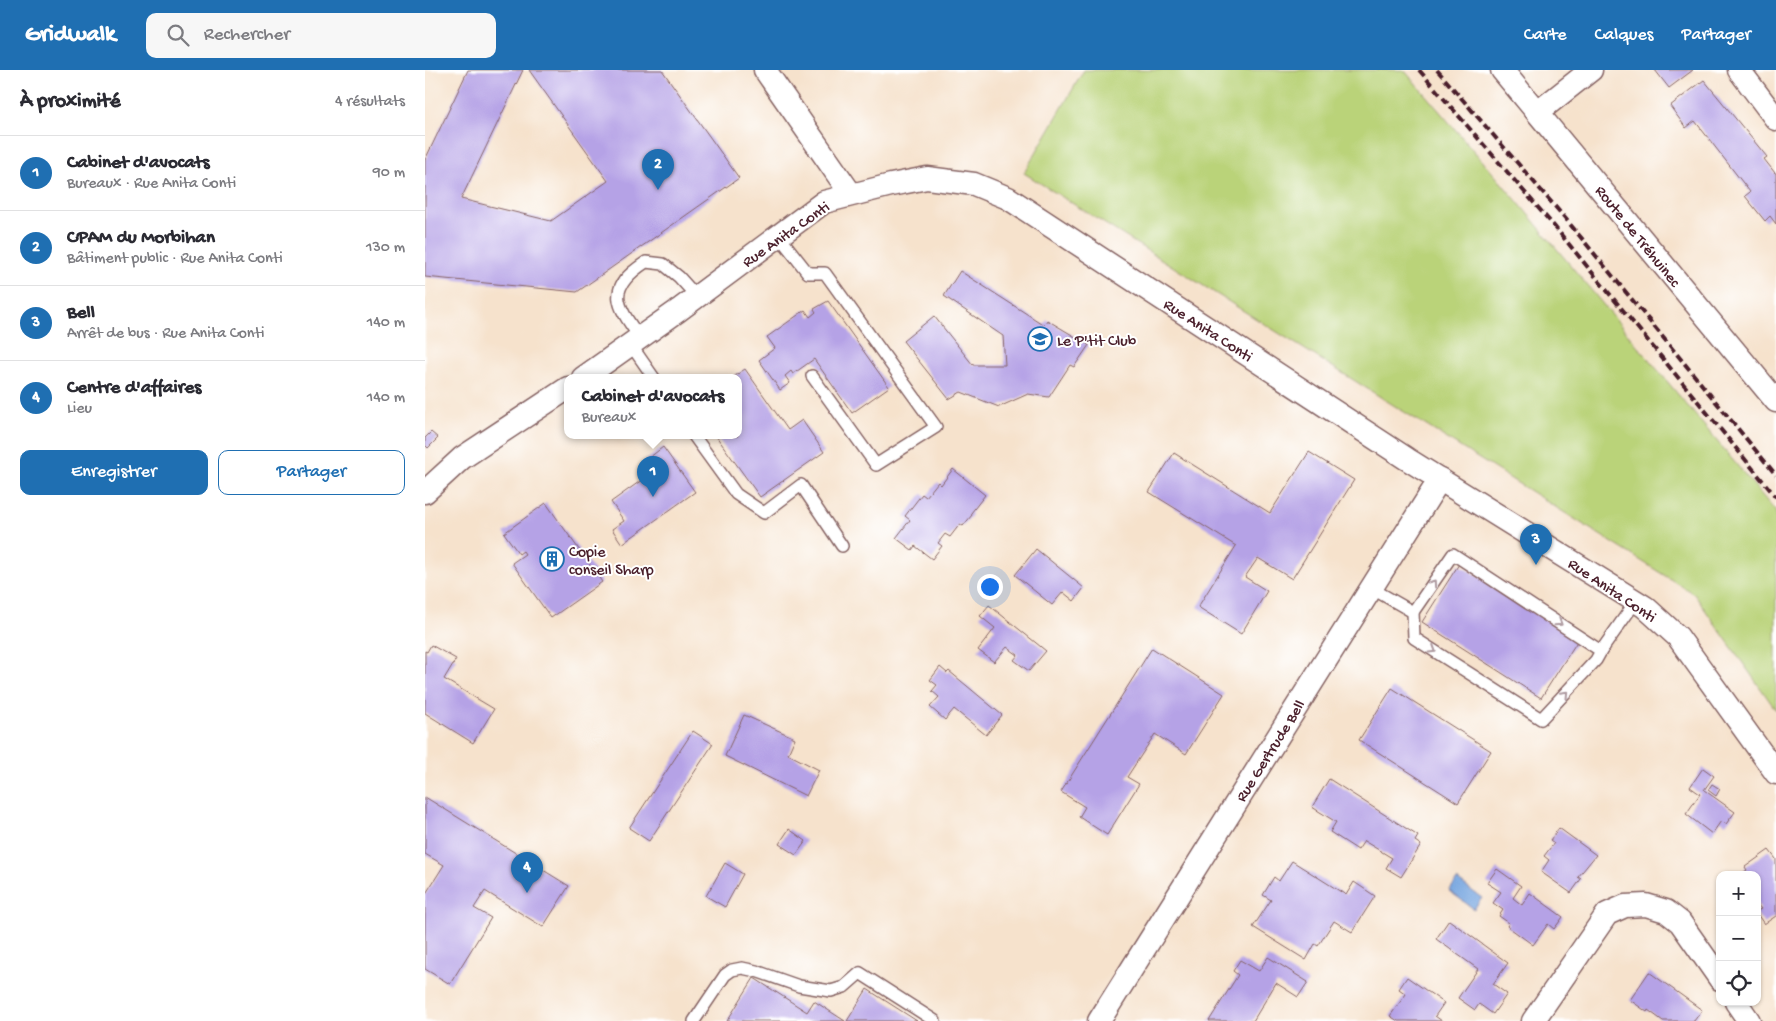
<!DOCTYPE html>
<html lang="fr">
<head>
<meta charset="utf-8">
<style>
	:root { --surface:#fff; --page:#f7f7f7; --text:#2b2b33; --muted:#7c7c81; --line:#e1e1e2; --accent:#1f6fb2 }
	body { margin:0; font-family:"Gochi Hand",sans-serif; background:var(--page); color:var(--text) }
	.controls { position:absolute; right:15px; bottom:15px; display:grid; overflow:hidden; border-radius:10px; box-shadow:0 1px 4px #0004 }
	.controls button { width:45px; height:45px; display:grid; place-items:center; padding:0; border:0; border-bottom:1px solid var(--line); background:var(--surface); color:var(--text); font:25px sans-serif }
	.you { position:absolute; left:564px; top:516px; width:18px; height:18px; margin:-12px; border:4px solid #fff; border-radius:50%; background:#1a73e8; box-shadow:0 0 0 8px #1a73e833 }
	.badge { display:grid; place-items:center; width:32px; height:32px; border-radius:50%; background:var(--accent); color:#fff; font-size:16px; font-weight:700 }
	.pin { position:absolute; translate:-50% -41px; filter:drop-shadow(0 1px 2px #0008) }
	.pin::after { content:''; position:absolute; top:26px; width:18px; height:15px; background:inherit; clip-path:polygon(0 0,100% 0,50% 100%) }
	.popup { position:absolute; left:139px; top:304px; width:178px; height:65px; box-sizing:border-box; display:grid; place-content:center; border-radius:10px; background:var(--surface); filter:drop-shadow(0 1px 4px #0005); font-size:16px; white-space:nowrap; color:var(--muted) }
	.popup b { font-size:19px; color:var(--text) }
	.popup::after { content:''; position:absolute; left:50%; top:100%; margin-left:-10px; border:10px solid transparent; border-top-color:var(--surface) }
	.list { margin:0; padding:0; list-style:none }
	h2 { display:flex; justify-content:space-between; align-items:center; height:65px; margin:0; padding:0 20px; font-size:21px }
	h2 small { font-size:16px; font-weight:400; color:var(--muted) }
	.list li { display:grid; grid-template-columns:32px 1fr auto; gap:15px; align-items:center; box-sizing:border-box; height:75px; padding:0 20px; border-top:1px solid var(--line) }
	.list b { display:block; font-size:19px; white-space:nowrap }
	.list p { margin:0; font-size:16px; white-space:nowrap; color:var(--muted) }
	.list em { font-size:16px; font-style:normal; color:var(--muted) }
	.actions { display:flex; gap:10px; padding:15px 20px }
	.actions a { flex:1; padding:11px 0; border:1px solid var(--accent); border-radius:10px; text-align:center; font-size:18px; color:var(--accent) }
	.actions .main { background:var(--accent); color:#fff }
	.icon { flex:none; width:28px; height:28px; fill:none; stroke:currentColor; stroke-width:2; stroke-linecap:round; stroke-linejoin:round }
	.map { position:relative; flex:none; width:1351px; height:951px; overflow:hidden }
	header { display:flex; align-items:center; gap:30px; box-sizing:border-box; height:70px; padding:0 25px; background:var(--accent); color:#fff }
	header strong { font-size:24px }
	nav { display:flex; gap:28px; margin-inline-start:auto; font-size:18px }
	.search { width:350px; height:45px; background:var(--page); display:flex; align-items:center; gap:12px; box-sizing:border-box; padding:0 18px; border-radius:10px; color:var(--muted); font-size:19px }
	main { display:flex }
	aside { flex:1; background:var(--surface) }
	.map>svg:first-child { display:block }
</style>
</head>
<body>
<header>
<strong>Gridwalk</strong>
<div class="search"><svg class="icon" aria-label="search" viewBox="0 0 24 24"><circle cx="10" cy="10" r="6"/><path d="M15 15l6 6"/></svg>Rechercher</div>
<nav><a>Carte</a><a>Calques</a><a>Partager</a></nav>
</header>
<main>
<aside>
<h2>À proximité<small>4 résultats</small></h2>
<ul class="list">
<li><span class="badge">1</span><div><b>Cabinet d'avocats</b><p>Bureaux · Rue Anita Conti</p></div><em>90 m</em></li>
<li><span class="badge">2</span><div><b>CPAM du Morbihan</b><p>Bâtiment public · Rue Anita Conti</p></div><em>130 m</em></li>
<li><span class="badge">3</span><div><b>Bell</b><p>Arrêt de bus · Rue Anita Conti</p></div><em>140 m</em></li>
<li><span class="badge">4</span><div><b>Centre d'affaires</b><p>Lieu</p></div><em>140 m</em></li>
</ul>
<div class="actions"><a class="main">Enregistrer</a><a>Partager</a></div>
</aside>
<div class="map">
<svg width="1351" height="951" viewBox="0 0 1351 951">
	<rect width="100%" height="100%" fill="#fff"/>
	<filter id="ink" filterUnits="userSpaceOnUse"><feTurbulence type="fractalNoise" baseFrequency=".02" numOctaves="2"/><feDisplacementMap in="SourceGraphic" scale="10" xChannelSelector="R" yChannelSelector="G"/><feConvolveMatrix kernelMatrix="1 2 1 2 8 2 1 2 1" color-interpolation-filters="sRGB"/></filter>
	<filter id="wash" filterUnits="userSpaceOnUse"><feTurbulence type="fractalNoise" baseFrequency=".0096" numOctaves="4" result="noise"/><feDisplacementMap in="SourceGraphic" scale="20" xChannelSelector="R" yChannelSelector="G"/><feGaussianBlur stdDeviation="1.12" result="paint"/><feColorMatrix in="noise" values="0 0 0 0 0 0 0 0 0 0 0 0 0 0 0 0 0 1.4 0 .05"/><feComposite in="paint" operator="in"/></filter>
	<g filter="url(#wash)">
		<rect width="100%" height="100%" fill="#f6e2cc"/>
		<!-- green -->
		<polygon fill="#bad379" stroke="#827952" points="659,0 979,0 1092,131 1351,442 1351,640 1269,524 599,103"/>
		<!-- water -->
		<polygon fill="#76a5df" stroke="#606285" points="1032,810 1057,828 1049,839 1024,821"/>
		<g id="blocks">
			<!-- building -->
			<g fill="#b5a2e6">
				<polygon points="43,0 98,0 36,129 126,151 183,111 104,0 237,0 314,108 152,222 0,207 0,90"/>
				<polygon points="1230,0 1268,0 1244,18"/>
				<polygon points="1279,10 1342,87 1339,89 1350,103 1351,103 1351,154 1345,146 1340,151 1320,126 1325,122 1270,51 1261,58 1245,36"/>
				<polygon points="535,201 619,255 622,250 664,275 649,297 645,295 624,327 603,324 574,337 536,322 524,329 478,271 509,246 548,295 580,295 578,266 519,226"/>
				<polygon points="403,231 464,317 427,343 389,289 368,304 366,301 360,306 365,313 355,320 334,290 350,278 342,267 380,240 385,247 391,242 389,239"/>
				<polygon points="320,299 363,360 377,350 399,382 335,427 291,366 313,366 313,308 307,308"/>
				<polygon points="6,362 13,368 3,378 0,375 0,368"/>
				<polygon points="238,377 270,422 197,474 187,459 199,451 186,432 228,402 220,391"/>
				<polygon points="884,382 929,410 867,509 833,488 820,507 842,521 816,564 773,537 811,476 724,422 749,383 845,443"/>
				<polygon points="528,399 560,425 546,443 547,445 538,456 535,454 525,467 520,464 513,473 517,476 507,489 490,476 487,480 471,468 485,450 480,446 497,424 501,427 513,412 516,415"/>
				<polygon points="121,433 177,512 126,548 87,493 100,484 98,481 94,484 79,463"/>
				<polygon points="611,479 659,518 649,531 638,522 627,535 590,505"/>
				<polygon points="1034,494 1153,570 1116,628 997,552"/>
				<polygon points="564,535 621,581 604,601 589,590 593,585 582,577 569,592 553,580 570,558 555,546"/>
				<polygon points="6,575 31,589 19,609 69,639 48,673 0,643 0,581 2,582"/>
				<polygon points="727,578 799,624 761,684 730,664 702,707 714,714 682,765 654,747 660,737 636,722"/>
				<polygon points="515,597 522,603 524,601 577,645 561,665 529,639 520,650 505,637 514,627 507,621 512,615 505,610"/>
				<polygon points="967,618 1066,681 1033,733 934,670"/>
				<polygon points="319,645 370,668 363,684 394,700 381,726 300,686"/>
				<polygon points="268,661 288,674 224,771 204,758"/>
				<polygon points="1278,698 1289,706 1279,720 1310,742 1301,754 1296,751 1287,764 1261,744 1275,724 1265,717"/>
				<polygon points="904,709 993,766 990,771 996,775 976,807 961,798 967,788 939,771 933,780 905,762 911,752 887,737"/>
				<polygon points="1287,714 1295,719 1291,726 1283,720"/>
				<polygon points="0,727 144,816 118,857 60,821 49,838 66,848 25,914 0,899 0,825 19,795 0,784"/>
				<polygon points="1134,758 1171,785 1153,807 1156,809 1146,823 1116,802 1124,790 1119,786 1129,773 1125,770"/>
				<polygon points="364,759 381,771 371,785 354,774"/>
				<polygon points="1344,780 1351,789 1351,846 1339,854 1332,844 1332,841 1336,839 1332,834 1332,805 1315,805 1322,800 1320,797"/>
				<polygon points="867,791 921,825 929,812 950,826 927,862 909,851 893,876 890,874 881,890 828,857 846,830 838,825 849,807 854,811"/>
				<polygon points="300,793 318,804 300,837 281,826"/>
				<polygon points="1072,799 1096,816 1088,828 1097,835 1105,823 1138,847 1129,859 1123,854 1108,875 1082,856 1084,853 1074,846 1078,840 1068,833 1076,822 1062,813"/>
				<polygon points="1024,850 1083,893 1068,914 1082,924 1068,944 1054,934 1050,940 1033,928 1053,899 1011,869"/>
				<polygon points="843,887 883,912 873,927 851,913 828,951 784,951 813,905 808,901 815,890 834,901"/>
				<polygon points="1224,902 1277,940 1269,951 1238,951 1223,940 1222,942 1205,930"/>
				<polygon points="982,907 1019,933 1010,946 1017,951 973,951 965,946 981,924 974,919"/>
				<polygon points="329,908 382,942 389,931 420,951 302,951"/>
				<polygon points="442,919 492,951 422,951"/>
			</g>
		</g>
	</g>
	<g filter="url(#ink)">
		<use href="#blocks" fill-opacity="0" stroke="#866363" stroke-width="1"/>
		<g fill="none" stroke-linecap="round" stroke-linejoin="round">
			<!-- service casing -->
			<g stroke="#866363" stroke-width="14">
				<g id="service">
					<polyline points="354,166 383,203 400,203 511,357 451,395 387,306"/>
					<path d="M215,268C191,234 180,219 221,192L238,194L254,207L272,227"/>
					<polyline points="206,275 229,308"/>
					<polyline points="269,366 311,424 339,443 376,415 417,476"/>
					<polyline points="946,518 988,542 1028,484 1176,581 1211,531"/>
					<polyline points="988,542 989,568 1116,649 1171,590 1176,581"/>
					<polyline points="269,951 300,905 307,900 317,898 331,901 374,916 406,921 419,917 435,903 510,951"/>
				</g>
			</g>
			<!-- minor casing -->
			<g stroke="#866363" stroke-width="25">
				<g id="minor">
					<polyline points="340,0 426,124"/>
					<polyline points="1077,0 1351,331"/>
					<polyline points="1314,0 1351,49"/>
					<polyline points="1113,42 1166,0"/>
					<polyline points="158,308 254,240 399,132 466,115 502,108 549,114 583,128 982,389 1220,537 1253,567 1351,703"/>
					<polyline points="0,422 37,388 143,318"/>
					<polyline points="1311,932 1324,951"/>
					<polyline points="674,951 1015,409"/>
					<polyline points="1108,951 1182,844 1200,836 1221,835 1241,841 1255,852 1295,909"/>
				</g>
			</g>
			<!-- service -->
			<use href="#service" stroke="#fff" stroke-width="11"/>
			<!-- minor -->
			<use href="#minor" stroke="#fff" stroke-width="22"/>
			<!-- rail -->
			<g stroke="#4a1f2b" stroke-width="4" stroke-dasharray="8 4" stroke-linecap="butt">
				<polyline points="994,0 1129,156 1351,427"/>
				<polyline points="1012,0 1140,148 1351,405"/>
			</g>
		</g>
		<!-- one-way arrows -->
		<defs><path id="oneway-chevron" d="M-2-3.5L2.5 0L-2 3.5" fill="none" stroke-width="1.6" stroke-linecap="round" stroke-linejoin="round" transform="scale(1.25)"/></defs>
		<g stroke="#ae9aa0">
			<use href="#oneway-chevron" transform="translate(1008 513) rotate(-55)"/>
			<use href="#oneway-chevron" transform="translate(1134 553) rotate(33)"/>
			<use href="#oneway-chevron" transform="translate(1008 580) rotate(32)"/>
			<use href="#oneway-chevron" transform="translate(1140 624) rotate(-47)"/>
		</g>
	</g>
	<!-- icons -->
	<defs>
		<g id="school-ring" transform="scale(1.25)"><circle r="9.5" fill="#fff" stroke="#1f6fb2" stroke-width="1.5"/><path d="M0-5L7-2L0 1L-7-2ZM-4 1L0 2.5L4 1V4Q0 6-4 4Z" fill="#1f6fb2"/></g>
		<g id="building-ring" transform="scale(1.25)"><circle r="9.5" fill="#fff" stroke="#1f6fb2" stroke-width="1.5"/><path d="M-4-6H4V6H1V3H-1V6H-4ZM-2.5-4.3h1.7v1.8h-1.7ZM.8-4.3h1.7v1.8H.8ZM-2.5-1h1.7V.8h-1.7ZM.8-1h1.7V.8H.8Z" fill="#1f6fb2"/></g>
	</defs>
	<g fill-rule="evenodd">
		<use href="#school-ring" x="615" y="269"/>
		<use href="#building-ring" x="127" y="489"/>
	</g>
	<g text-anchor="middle" stroke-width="4" stroke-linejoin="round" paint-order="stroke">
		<!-- street labels -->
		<g font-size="16" fill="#4a1f2b" stroke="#fff">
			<text transform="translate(360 163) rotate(-35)" y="6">Rue Anita Conti</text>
			<text transform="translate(1214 165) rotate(51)" y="6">Route de Tréhuinec</text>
			<text transform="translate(784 259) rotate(33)" y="6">Rue Anita Conti</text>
			<text transform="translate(1188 519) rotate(34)" y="6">Rue Anita Conti</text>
			<text transform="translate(844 680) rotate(-58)" y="6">Rue Gertrude Bell</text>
		</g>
		<!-- poi labels -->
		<g font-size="16" fill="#4a1f2b" stroke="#fff" text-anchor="start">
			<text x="632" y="275">Le P'tit Club</text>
			<text x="144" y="486">Copie<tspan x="144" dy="18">conseil Sharp</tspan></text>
		</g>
	</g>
</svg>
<div class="controls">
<button>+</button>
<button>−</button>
<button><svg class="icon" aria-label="locate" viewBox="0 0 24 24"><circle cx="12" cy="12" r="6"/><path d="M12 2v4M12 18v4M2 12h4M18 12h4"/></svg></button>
</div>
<div class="you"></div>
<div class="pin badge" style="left:228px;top:427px">1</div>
<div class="popup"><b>Cabinet d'avocats</b>Bureaux</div>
<div class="pin badge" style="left:233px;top:120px">2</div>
<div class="pin badge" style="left:1111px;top:495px">3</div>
<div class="pin badge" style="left:102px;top:823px">4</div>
</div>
</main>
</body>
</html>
